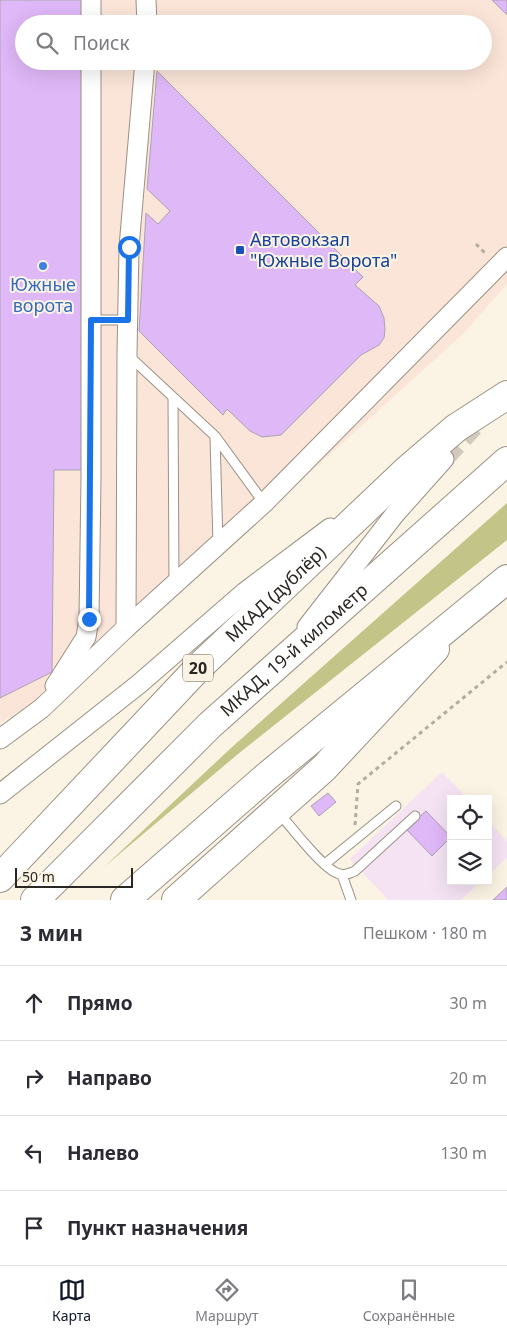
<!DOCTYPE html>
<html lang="ru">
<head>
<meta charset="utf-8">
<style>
	:root { --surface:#fff; --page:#f2f2f3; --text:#2b2b33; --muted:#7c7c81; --line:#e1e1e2; --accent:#111827 }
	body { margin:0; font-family:"Noto Sans",sans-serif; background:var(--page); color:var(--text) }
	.controls { position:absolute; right:15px; bottom:15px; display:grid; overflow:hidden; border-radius:0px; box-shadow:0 5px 20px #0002 }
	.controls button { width:45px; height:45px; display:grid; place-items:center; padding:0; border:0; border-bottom:1px solid var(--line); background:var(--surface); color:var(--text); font:25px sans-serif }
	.scale { position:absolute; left:15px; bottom:12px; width:118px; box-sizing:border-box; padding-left:5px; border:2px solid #2a2722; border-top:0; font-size:14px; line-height:18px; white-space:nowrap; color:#2a2722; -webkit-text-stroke:4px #fbf3e3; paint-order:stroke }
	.stop { position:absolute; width:15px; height:15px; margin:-11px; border:4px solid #1a73e8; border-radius:50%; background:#fff }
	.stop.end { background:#1a73e8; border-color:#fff; box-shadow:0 1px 5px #0008 }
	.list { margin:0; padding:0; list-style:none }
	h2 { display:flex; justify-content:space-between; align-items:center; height:65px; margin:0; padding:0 20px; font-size:21px }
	h2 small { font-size:16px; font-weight:400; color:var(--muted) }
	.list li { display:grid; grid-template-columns:32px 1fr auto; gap:15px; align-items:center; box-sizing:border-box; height:75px; padding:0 20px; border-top:1px solid var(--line) }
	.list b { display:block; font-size:19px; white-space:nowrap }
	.list em { font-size:16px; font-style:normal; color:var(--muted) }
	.icon { flex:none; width:28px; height:28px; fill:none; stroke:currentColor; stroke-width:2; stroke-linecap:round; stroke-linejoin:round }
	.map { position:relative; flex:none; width:507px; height:900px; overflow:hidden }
	.search { position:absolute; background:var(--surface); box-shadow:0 5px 20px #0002; left:15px; right:15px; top:15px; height:55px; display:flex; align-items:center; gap:12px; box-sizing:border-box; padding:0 18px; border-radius:28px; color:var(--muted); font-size:19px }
	.sheet { height:365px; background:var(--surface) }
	nav { display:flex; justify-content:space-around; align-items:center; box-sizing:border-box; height:70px; border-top:1px solid var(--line); background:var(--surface); font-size:14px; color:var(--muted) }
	nav a { display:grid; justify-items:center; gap:2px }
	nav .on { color:var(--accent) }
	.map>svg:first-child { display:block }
</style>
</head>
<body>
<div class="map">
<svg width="507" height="900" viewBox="0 0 507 900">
	<rect width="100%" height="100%" fill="#fbf3e3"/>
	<!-- commercial -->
	<path fill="#fbe5d8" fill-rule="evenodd" d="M0,0H507V284L463,334L210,563L78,676L0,723ZM24,24H483V61H24Z"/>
	<!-- industrial -->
	<g fill="#f5e3f4">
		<polygon points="442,772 468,799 451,799 451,881 481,881 461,900 388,900 350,859"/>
		<polygon points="488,821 507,841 507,857 488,875"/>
	</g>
	<!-- green -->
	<polygon fill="#c2c587" points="507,503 507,540 238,754 104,867 231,748"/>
	<!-- building -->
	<g fill="#dfb8f7" stroke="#aba2b0">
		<polygon points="0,0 86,0 86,24 24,24 24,61 86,61 87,470 54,470 52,672 0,698"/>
		<polygon points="492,0 507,0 507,15"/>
		<polygon points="157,71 363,277 355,285 379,306 384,318 385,329 384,338 379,345 361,355 281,435 262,437 250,431 227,409 223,415 139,331 146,213 158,224 170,211 147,189"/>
		<polygon points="328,793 336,802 319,816 311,806"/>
		<polygon points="426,811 451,837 432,856 406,829"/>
		<polygon points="507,887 507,900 493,900"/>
	</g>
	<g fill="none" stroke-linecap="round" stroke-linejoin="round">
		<!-- minor-tunnel -->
		<polyline stroke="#d1cabc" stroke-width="19" stroke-dasharray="19 9" stroke-linecap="butt" points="444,459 474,427"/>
		<!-- service casing -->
		<g stroke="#9a9284" stroke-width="11">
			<g id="service">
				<polyline points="91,320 128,320"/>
				<polyline points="129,356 215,436 264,503"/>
				<polyline points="173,398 174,582"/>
				<polyline points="215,437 218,544"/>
				<path d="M278,812C290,825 324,871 340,874C345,876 350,873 355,871L415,816"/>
				<polyline points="325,864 396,806"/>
				<polyline points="342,875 351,900"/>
			</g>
		</g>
		<!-- minor casing -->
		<g stroke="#9a9284" stroke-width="21">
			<g id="minor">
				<polyline points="91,0 91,24"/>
				<polyline points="146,0 147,24"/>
				<polyline points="307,627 395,514 444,459"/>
				<polyline points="126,628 127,354 129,247 145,61"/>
				<polyline points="55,686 86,637 89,619 91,478 91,61"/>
				<polyline points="0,739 42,708 126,628 264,503 507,257"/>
				<polyline points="0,794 139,684 245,592 330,528"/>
			</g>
		</g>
		<!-- primary casing -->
		<g stroke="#9a9284" stroke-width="30">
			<g id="primary">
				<path id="s1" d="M0,878L200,666L407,470L456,428L507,395"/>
				<polyline points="176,900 324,768 435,649"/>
			</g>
		</g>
		<!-- trunk casing -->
		<g stroke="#9a9284" stroke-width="30">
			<g id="trunk">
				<path id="s2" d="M35,900L210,725L507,461"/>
				<polyline points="125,900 267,776 507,579"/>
			</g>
		</g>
		<!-- path -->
		<g stroke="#b3aca0" stroke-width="3" stroke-dasharray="4 4" stroke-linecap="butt">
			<polyline points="476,244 486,254"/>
			<polyline points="355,825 358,784 507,662"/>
		</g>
		<!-- service -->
		<use href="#service" stroke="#fff" stroke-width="9"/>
		<!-- minor -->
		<use href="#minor" stroke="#fff" stroke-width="19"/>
		<!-- primary -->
		<use href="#primary" stroke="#fff" stroke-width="28"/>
		<!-- trunk -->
		<use href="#trunk" stroke="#fff" stroke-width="28"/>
	</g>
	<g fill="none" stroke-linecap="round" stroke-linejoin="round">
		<!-- route -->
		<polyline stroke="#1a73e8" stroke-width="6" points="89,619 91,320 128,320 129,247"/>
	</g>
	<!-- markers -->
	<rect fill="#1a4fb4" stroke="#fbf3e3" stroke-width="2" x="235" y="245" width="10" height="10" rx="2.5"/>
	<circle fill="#3f7fe0" stroke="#fbf3e3" stroke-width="2" cx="43" cy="266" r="5"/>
	<g text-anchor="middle" stroke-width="4" stroke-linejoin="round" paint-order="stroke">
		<!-- shield labels -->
		<rect fill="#fbf3e3" stroke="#69645c" stroke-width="1" x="183" y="654.5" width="30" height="27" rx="4"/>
		<g font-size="16" font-weight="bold" fill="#2a2722">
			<text x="198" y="674">20</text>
		</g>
		<!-- transit labels -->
		<g font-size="18" fill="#164399" stroke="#fbf3e3" text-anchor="start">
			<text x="250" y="246">Автовокзал<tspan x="250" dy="21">"Южные Ворота"</tspan></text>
		</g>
		<!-- shop labels -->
		<g font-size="18" fill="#366cbe" stroke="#fbf3e3">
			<text x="43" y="291">Южные<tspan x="43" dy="21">ворота</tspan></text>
		</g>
		<!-- street labels -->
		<g font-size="18" fill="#2a2722" stroke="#fbf3e3">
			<text dy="6" stroke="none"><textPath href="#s1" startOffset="396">МКАД (дублёр)</textPath></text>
			<text dy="6" stroke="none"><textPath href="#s2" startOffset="360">МКАД, 19-й километр</textPath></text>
		</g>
	</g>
</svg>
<div class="controls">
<button><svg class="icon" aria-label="locate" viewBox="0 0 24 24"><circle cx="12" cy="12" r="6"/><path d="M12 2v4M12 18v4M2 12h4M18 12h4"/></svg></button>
<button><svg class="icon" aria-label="layers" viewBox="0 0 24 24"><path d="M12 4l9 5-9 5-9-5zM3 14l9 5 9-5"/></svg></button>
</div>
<div class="scale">50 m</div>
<div class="stop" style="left:129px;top:247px"></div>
<div class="stop end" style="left:89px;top:619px"></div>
<div class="search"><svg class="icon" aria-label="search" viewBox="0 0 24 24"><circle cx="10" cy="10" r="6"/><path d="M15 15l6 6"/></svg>Поиск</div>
</div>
<section class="sheet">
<h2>3 мин<small>Пешком · 180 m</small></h2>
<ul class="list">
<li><svg class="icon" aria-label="ahead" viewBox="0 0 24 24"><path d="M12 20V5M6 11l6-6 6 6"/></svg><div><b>Прямо</b></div><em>30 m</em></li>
<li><svg class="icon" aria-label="right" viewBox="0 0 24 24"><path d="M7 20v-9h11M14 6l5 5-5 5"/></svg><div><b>Направо</b></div><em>20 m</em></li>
<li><svg class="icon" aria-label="left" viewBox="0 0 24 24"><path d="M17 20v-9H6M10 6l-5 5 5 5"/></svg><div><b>Налево</b></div><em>130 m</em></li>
<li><svg class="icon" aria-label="arrive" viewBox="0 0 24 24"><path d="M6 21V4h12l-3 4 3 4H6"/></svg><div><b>Пункт назначения</b></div></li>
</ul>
</section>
<nav>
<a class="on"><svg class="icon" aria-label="map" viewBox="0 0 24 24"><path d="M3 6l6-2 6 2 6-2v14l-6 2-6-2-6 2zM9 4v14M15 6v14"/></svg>Карта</a>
<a><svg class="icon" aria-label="directions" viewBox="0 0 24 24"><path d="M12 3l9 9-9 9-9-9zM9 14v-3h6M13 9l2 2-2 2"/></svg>Маршрут</a>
<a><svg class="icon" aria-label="saved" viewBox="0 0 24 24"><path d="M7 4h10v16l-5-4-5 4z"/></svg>Сохранённые</a>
</nav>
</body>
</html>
